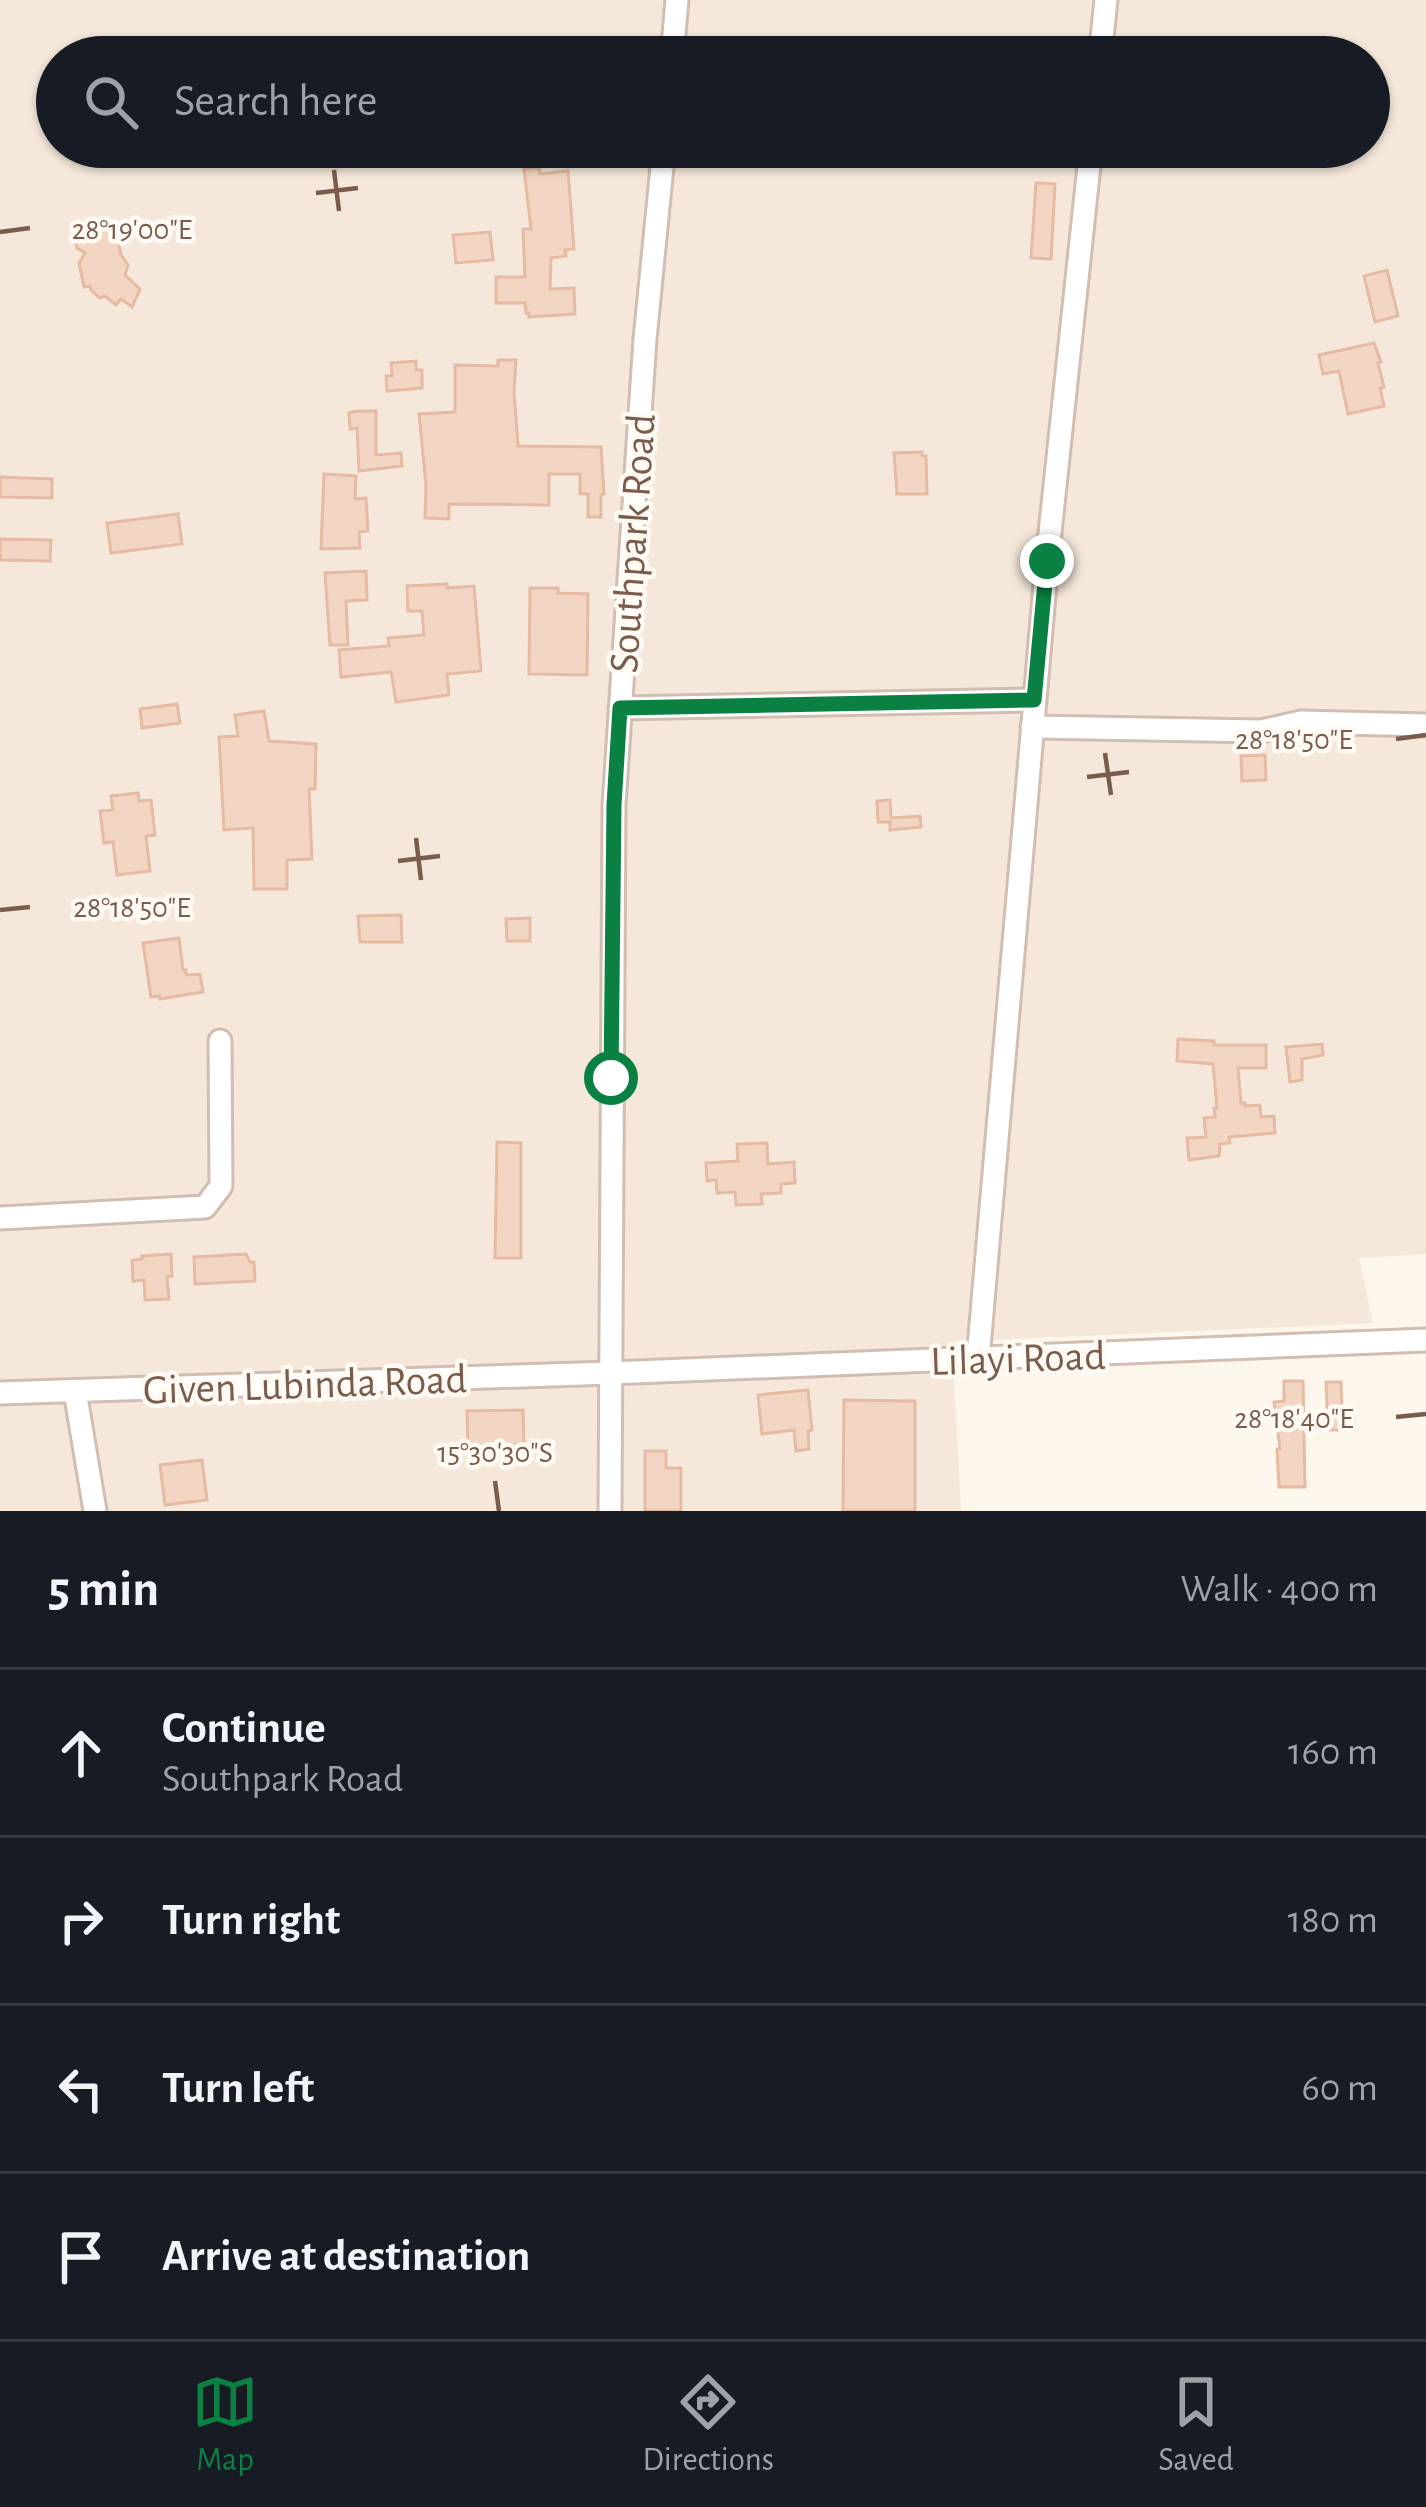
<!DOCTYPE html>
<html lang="en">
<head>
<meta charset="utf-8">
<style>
	:root { --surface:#171b24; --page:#242831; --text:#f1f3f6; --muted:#9ea1a6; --line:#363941; --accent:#0b8043 }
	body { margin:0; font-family:"Alegreya Sans",sans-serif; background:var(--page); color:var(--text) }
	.stop { position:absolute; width:36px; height:36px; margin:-27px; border:9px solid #0b8043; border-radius:50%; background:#fff }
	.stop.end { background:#0b8043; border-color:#fff; box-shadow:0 3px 12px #0008 }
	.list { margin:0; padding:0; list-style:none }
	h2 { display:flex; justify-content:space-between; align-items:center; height:156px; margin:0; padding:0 48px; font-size:51px }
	h2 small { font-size:39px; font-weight:400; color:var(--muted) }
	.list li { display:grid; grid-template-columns:78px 1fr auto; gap:36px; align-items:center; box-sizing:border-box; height:168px; padding:0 48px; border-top:3px solid var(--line) }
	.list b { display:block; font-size:45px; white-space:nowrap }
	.list p { margin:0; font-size:39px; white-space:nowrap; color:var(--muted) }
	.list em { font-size:39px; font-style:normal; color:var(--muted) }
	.icon { flex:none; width:66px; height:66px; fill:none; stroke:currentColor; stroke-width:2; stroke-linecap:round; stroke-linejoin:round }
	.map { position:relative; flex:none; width:1426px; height:1511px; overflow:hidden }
	.search { position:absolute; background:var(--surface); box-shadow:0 3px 9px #0004; left:36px; right:36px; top:36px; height:132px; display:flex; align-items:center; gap:30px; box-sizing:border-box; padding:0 42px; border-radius:66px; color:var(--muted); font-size:45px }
	.sheet { height:828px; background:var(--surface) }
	nav { display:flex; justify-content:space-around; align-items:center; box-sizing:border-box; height:168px; border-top:3px solid var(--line); background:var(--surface); font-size:33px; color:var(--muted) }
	nav a { display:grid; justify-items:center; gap:6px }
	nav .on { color:var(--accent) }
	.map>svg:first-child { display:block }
</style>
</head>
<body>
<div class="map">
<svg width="1426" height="1511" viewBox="0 0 1426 1511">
	<rect width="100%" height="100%" fill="#fdf6ec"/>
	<!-- residential -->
	<path fill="#f5e8da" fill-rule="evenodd" d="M0,0H1426V1254L1359,1258L1373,1323L952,1342L961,1511H0ZM57,57H1369V147H57Z"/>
	<!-- building -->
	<g fill="#f3d5c3" stroke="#e6bba3" stroke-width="3">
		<polygon points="539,167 540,174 568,171 574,249 565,250 566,256 551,258 550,289 574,288 575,314 529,317 529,313 526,313 525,303 496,303 496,277 525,277 523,229 531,229 524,169"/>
		<polygon points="1036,183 1055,184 1051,259 1031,258"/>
		<polygon points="91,227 92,232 110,228 111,233 117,233 121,255 128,265 125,275 140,289 132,307 121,299 116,305 105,296 100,298 91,290 90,286 84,287 79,263 85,253 77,248 73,230"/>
		<polygon points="490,232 493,260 456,263 453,235"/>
		<polygon points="1387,270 1398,316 1375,322 1364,276"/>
		<polygon points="1374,343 1381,362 1378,363 1384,387 1380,388 1384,406 1348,414 1339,371 1323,374 1319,355"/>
		<polygon points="498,360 516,360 514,392 518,446 601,447 604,494 601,494 601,517 588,517 588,494 580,494 580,474 549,474 549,505 449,504 449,519 425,518 426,485 419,414 455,412 455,365 498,366"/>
		<polygon points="416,361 416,370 422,370 422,388 387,391 386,376 392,376 391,363"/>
		<polygon points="357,411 376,411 376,455 401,453 402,466 359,471 357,428 350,429 349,413"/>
		<polygon points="922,452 922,456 926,456 927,494 897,494 894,453"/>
		<polygon points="324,474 356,476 355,499 366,498 368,531 359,532 360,548 321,549"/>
		<polygon points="0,477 52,479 52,498 0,497"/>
		<polygon points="178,514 182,544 111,553 107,523"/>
		<polygon points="0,539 51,540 50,561 0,560"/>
		<polygon points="366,571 367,600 346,601 348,645 330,645 325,573"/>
		<polygon points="447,584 447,588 474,586 481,671 447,674 449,695 396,702 391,672 341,677 339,650 389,646 388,638 424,635 422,611 408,611 407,586"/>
		<polygon points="530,588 558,588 558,593 588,594 587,675 529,674"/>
		<polygon points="177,704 180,723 142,728 140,709"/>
		<polygon points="264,711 269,741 316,744 315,789 309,789 312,859 287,860 287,889 254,889 253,828 224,830 219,737 238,736 235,715"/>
		<polygon points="1265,755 1266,780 1242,781 1241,756"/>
		<polygon points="138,793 139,801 151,800 155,835 146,836 150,871 117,875 113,842 104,843 100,811 113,810 111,796"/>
		<polygon points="890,800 891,818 920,816 921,827 890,830 890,822 878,822 877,801"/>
		<polygon points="401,915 402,942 360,942 358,916"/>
		<polygon points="530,918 530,941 507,941 506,919"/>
		<polygon points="179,938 183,970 186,970 186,975 200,974 203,992 160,999 159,996 151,997 143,943"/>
		<polygon points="1178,1039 1214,1041 1214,1045 1266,1045 1266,1068 1238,1068 1241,1103 1245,1103 1245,1106 1260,1105 1261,1117 1274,1116 1275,1133 1229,1137 1230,1143 1220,1144 1219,1156 1189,1160 1187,1138 1206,1137 1204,1118 1215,1117 1214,1108 1217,1108 1213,1064 1177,1061"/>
		<polygon points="1322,1044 1323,1055 1302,1059 1302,1080 1290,1082 1286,1047"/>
		<polygon points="497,1142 521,1143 521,1258 495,1258"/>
		<polygon points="767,1143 768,1164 794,1162 795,1183 781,1184 781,1193 761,1194 762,1204 736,1205 735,1192 717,1193 716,1180 707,1181 706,1163 738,1161 737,1144"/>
		<polygon points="171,1254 172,1276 167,1277 169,1299 145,1300 144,1280 133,1281 132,1260 142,1259 142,1256"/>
		<polygon points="246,1254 250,1262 254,1262 255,1281 195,1284 194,1257"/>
		<polygon points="1284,1381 1303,1381 1305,1487 1279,1487 1277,1449 1280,1449 1274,1402 1284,1401"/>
		<polygon points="1326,1382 1341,1382 1342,1413 1354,1413 1355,1430 1328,1430"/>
		<polygon points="808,1390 812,1430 808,1431 809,1449 796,1451 794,1430 762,1434 758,1395"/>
		<polygon points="844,1400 915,1401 915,1511 843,1511"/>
		<polygon points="523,1410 524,1445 468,1447 467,1411"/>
		<polygon points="645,1451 666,1451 666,1468 681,1468 681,1511 645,1511"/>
		<polygon points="202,1460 207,1500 165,1505 160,1465"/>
	</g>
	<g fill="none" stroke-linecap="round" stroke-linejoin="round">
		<!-- minor casing -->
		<g stroke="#d1beb0" stroke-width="27">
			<g id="minor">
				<polyline points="672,57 677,0"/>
				<polyline points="1100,57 1106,0"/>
				<polyline points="620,708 1034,700"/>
				<polyline points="1032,727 1261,731 1301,722 1426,725"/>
				<polyline points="0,1218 205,1207 221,1186 220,1041"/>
				<polyline points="978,1359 1047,561 1091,147"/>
				<polyline points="75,1391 95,1511"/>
				<polyline points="0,1393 611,1373 1426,1340"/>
				<polyline points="610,1511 614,805 645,339 664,147"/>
			</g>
		</g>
		<!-- minor -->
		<use href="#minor" stroke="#fff" stroke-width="21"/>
	</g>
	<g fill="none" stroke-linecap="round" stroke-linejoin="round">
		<!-- route -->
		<polyline stroke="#0b8043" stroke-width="15" points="611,1078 614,805 620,708 1034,700 1047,561"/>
	</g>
	<!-- ticks -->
	<path fill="none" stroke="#7a5c4d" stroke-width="4.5" d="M334,170L339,211M316,193L358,188M0,232L30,228M1396,739L1426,735M1105,753L1111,795M1087,777L1129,772M416,838L421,880M398,861L440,856M0,910L30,907M1396,1417L1426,1414M495,1481L499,1511"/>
	<g text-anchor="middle" stroke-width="9" stroke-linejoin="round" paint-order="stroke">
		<!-- street labels -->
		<g font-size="42" fill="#7a5c4d" stroke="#fffaf3">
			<text transform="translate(631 543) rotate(-86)" y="15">Southpark Road</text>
			<text transform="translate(1018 1357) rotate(-2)" y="15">Lilayi Road</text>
			<text transform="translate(305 1383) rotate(-2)" y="15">Given Lubinda Road</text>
		</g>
	</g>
	<g font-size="30" text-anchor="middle" fill="#7a5c4d" stroke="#fffaf3" stroke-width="9" stroke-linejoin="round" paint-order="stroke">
		<text x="132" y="239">28°19'00"E</text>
		<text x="1294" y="749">28°18'50"E</text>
		<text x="132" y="917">28°18'50"E</text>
		<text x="1294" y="1428">28°18'40"E</text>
		<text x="495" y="1462">15°30'30"S</text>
	</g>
</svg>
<div class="stop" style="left:611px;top:1078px"></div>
<div class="stop end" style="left:1047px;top:561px"></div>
<div class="search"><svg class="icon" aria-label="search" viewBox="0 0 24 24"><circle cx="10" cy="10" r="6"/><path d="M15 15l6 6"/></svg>Search here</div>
</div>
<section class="sheet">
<h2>5 min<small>Walk · 400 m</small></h2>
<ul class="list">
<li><svg class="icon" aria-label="ahead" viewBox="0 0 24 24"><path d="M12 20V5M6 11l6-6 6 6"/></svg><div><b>Continue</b><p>Southpark Road</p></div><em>160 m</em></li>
<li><svg class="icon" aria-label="right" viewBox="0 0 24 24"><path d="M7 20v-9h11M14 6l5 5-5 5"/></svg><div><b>Turn right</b></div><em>180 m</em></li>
<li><svg class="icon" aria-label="left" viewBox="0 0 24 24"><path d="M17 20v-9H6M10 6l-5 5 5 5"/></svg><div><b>Turn left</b></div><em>60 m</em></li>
<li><svg class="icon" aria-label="arrive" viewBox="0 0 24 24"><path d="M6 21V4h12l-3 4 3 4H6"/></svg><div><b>Arrive at destination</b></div></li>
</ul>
</section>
<nav>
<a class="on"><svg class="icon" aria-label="map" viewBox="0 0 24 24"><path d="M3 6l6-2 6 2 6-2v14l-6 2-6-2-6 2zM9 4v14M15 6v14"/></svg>Map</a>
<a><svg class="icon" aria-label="directions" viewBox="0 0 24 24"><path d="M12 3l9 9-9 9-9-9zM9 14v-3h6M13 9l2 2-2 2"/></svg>Directions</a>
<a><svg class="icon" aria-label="saved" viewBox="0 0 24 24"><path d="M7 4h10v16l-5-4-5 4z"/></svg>Saved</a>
</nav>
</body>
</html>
